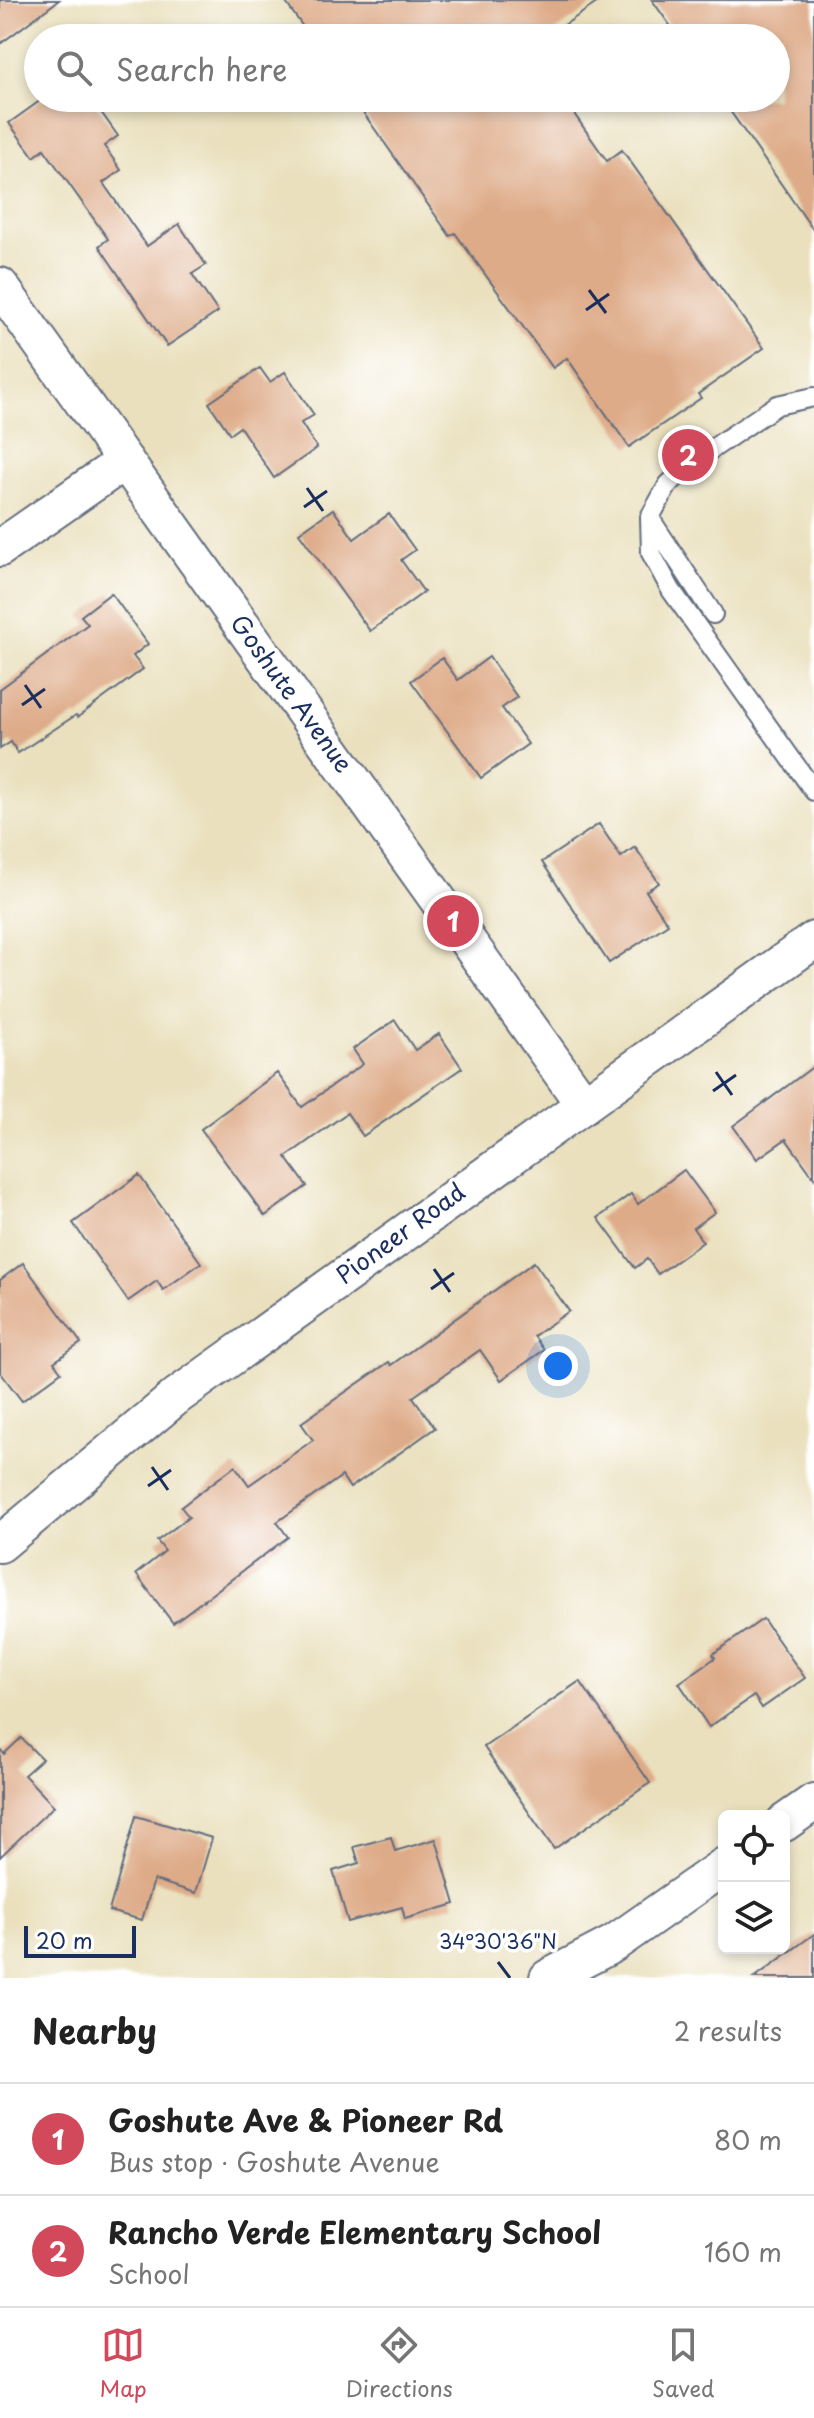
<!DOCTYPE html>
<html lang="en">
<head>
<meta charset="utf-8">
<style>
	:root { --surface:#fff; --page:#f6f6f6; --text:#222; --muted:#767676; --line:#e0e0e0; --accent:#d1495b }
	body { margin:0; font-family:"Playpen Sans",sans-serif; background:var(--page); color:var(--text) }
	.controls { position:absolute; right:24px; bottom:24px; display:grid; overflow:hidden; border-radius:12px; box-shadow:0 4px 12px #0003 }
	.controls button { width:72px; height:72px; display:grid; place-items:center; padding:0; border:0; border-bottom:2px solid var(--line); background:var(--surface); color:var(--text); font:40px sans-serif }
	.scale { position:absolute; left:24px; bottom:20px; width:112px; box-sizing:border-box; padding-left:8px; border:4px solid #1b2f5e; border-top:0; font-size:22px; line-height:28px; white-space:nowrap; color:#1b2f5e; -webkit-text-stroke:6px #fff; paint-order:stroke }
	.you { position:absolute; left:558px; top:1366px; width:28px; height:28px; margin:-20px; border:6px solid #fff; border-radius:50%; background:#1a73e8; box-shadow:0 0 0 12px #1a73e833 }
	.badge { display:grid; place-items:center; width:52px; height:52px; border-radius:50%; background:var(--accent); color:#fff; font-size:26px; font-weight:700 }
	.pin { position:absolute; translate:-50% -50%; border:4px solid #fff; box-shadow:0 2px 8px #0006 }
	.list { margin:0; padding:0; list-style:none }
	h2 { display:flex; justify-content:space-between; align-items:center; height:104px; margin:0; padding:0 32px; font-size:34px }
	h2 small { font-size:26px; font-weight:400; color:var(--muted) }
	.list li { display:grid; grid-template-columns:52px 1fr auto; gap:24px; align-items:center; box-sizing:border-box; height:112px; padding:0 32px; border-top:2px solid var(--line) }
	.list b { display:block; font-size:30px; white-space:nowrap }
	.list p { margin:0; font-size:26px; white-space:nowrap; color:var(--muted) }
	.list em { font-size:26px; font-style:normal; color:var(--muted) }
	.icon { flex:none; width:44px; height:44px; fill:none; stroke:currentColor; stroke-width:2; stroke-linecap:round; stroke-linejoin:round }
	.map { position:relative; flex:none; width:814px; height:1978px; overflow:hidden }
	.search { position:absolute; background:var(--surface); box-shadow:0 4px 12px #0003; left:24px; right:24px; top:24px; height:88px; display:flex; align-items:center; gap:20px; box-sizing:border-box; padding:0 28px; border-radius:44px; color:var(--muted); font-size:30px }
	.sheet { height:328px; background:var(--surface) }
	nav { display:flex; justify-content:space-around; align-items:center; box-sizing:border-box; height:112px; border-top:2px solid var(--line); background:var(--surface); font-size:22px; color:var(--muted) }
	nav a { display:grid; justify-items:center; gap:4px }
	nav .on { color:var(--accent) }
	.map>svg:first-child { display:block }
</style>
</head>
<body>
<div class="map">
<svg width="814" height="1978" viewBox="0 0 814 1978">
	<rect width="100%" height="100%" fill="#fff"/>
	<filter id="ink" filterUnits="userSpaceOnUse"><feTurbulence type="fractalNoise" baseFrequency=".0125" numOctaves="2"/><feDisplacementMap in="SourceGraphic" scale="16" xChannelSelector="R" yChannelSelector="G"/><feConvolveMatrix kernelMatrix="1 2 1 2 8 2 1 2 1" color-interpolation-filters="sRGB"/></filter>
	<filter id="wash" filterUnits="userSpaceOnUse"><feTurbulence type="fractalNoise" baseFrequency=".006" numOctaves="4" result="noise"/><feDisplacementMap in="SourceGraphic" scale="32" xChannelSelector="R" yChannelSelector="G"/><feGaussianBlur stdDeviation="1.8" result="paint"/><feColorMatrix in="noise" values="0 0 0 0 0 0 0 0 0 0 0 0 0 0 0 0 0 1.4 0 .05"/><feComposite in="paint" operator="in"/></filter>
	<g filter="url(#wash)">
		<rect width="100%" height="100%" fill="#eae0bd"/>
		<g id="blocks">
			<!-- building -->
			<g fill="#deab88">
				<polygon points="0,0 59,0 0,44"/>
				<polygon points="284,0 601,0 545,38 311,38"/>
				<polygon points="652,0 814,0 814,231 721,98 776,98 776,38 679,38"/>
				<polygon points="44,98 91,98 118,136 104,146 121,170 103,183 147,246 179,224 206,265 192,274 218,312 167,346 99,246 108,239 44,149 34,157 9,123"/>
				<polygon points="353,98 563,98 607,161 622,150 764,348 698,394 701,398 629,447 567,358 553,368 455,233 450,236"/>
				<polygon points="260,368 270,382 285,372 314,415 301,423 317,448 274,478 240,427 230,434 209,403"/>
				<polygon points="333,509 354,539 389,514 415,550 401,560 424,592 370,631 299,533"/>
				<polygon points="111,593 148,644 133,656 143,669 78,717 76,715 18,753 11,742 0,749 0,689 88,624 81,616"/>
				<polygon points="489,657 517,697 502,708 528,744 481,778 411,681 442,658 458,680"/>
				<polygon points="599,824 621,857 635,847 659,883 646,891 668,924 609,963 542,862"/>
				<polygon points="395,1020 415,1050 439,1034 462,1068 363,1136 347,1113 286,1157 307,1186 265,1216 201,1129 277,1073 302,1107 363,1064 353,1049"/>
				<polygon points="814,1066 814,1178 786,1139 757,1159 733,1126"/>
				<polygon points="684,1170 715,1212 693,1228 703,1242 658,1274 647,1259 635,1268 598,1218 631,1194 638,1204"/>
				<polygon points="139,1175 201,1263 163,1290 157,1281 128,1301 73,1223"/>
				<polygon points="534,1262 569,1311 534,1336 544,1350 501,1380 480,1350 413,1397 435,1428 350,1488 342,1476 277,1522 288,1537 173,1623 136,1574 165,1551 157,1541 189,1517 181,1507 235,1466 249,1485 313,1440 301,1423 389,1362 391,1365"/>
				<polygon points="23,1263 81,1343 54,1362 61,1372 22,1401 0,1372 0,1280"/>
				<polygon points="763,1619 805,1678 762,1708 754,1696 709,1727 679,1683 715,1658 713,1654"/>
				<polygon points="580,1681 650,1783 554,1849 484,1747"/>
				<polygon points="21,1738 42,1759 24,1775 54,1806 0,1857 0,1749 4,1754"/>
				<polygon points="136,1816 212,1838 196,1893 154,1880 142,1920 109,1911"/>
				<polygon points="391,1837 395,1851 436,1839 455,1904 405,1919 402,1907 348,1922 333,1871 359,1863 354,1847"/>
				<polygon points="814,1934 814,1978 754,1978"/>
			</g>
		</g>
	</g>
	<g filter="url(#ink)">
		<use href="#blocks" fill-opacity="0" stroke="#636d7f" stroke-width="2"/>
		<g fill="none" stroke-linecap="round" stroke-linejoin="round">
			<!-- lane casing -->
			<g stroke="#636d7f" stroke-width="22">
				<g id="lane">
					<polyline points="814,397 777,405 690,464 668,485 650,517 651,553 671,590 814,791"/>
					<polyline points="651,520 713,614"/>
				</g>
			</g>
			<!-- street casing -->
			<g stroke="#636d7f" stroke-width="40">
				<g id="street">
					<polyline points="0,286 583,1103"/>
					<polyline points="0,548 125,461"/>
					<polyline points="0,1544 177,1396 814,940"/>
					<polyline points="784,1823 814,1802"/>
					<polyline points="548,1978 613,1944 724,1866"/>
				</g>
			</g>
			<!-- lane -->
			<use href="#lane" stroke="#fff" stroke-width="18"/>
			<!-- street -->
			<use href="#street" stroke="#fff" stroke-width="36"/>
		</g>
	</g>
	<!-- ticks -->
	<path fill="none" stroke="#1b2f5e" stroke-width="3" d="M589,290L606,313M586,310L609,294M307,488L323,511M304,507L327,491M25,685L41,708M22,705L45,689M716,1072L732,1095M713,1091L736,1075M434,1269L450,1292M431,1289L454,1273M152,1467L168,1490M148,1486L171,1470M498,1962L510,1978"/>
	<g text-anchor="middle" stroke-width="7" stroke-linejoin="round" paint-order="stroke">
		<!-- street labels -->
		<g font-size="24" fill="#1b2f5e" stroke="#fff">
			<text transform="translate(291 694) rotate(54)" y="8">Goshute Avenue</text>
			<text transform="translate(401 1234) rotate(-36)" y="8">Pioneer Road</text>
		</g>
	</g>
	<g font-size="20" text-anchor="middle" fill="#1b2f5e" stroke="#fff" stroke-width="7" stroke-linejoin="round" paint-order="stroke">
		<text x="498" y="1949">34°30'36"N</text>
	</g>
</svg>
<div class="controls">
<button><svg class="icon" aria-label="locate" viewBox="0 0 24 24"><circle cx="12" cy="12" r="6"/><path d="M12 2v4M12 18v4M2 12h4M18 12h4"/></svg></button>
<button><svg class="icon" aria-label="layers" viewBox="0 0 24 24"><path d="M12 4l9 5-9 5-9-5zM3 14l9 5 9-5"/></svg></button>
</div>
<div class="scale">20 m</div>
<div class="you"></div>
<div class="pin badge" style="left:453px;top:921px">1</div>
<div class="pin badge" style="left:688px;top:455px">2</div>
<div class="search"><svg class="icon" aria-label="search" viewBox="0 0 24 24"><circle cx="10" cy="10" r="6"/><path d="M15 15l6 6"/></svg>Search here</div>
</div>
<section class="sheet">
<h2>Nearby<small>2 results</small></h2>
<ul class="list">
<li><span class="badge">1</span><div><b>Goshute Ave &amp; Pioneer Rd</b><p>Bus stop · Goshute Avenue</p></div><em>80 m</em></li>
<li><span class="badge">2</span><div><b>Rancho Verde Elementary School</b><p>School</p></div><em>160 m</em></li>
</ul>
</section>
<nav>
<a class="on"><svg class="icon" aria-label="map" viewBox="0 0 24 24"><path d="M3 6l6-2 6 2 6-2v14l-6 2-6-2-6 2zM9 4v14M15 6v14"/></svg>Map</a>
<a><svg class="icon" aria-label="directions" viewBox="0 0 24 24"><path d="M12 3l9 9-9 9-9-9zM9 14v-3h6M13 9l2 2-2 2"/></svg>Directions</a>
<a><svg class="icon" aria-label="saved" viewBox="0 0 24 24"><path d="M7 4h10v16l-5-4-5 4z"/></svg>Saved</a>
</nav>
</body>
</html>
